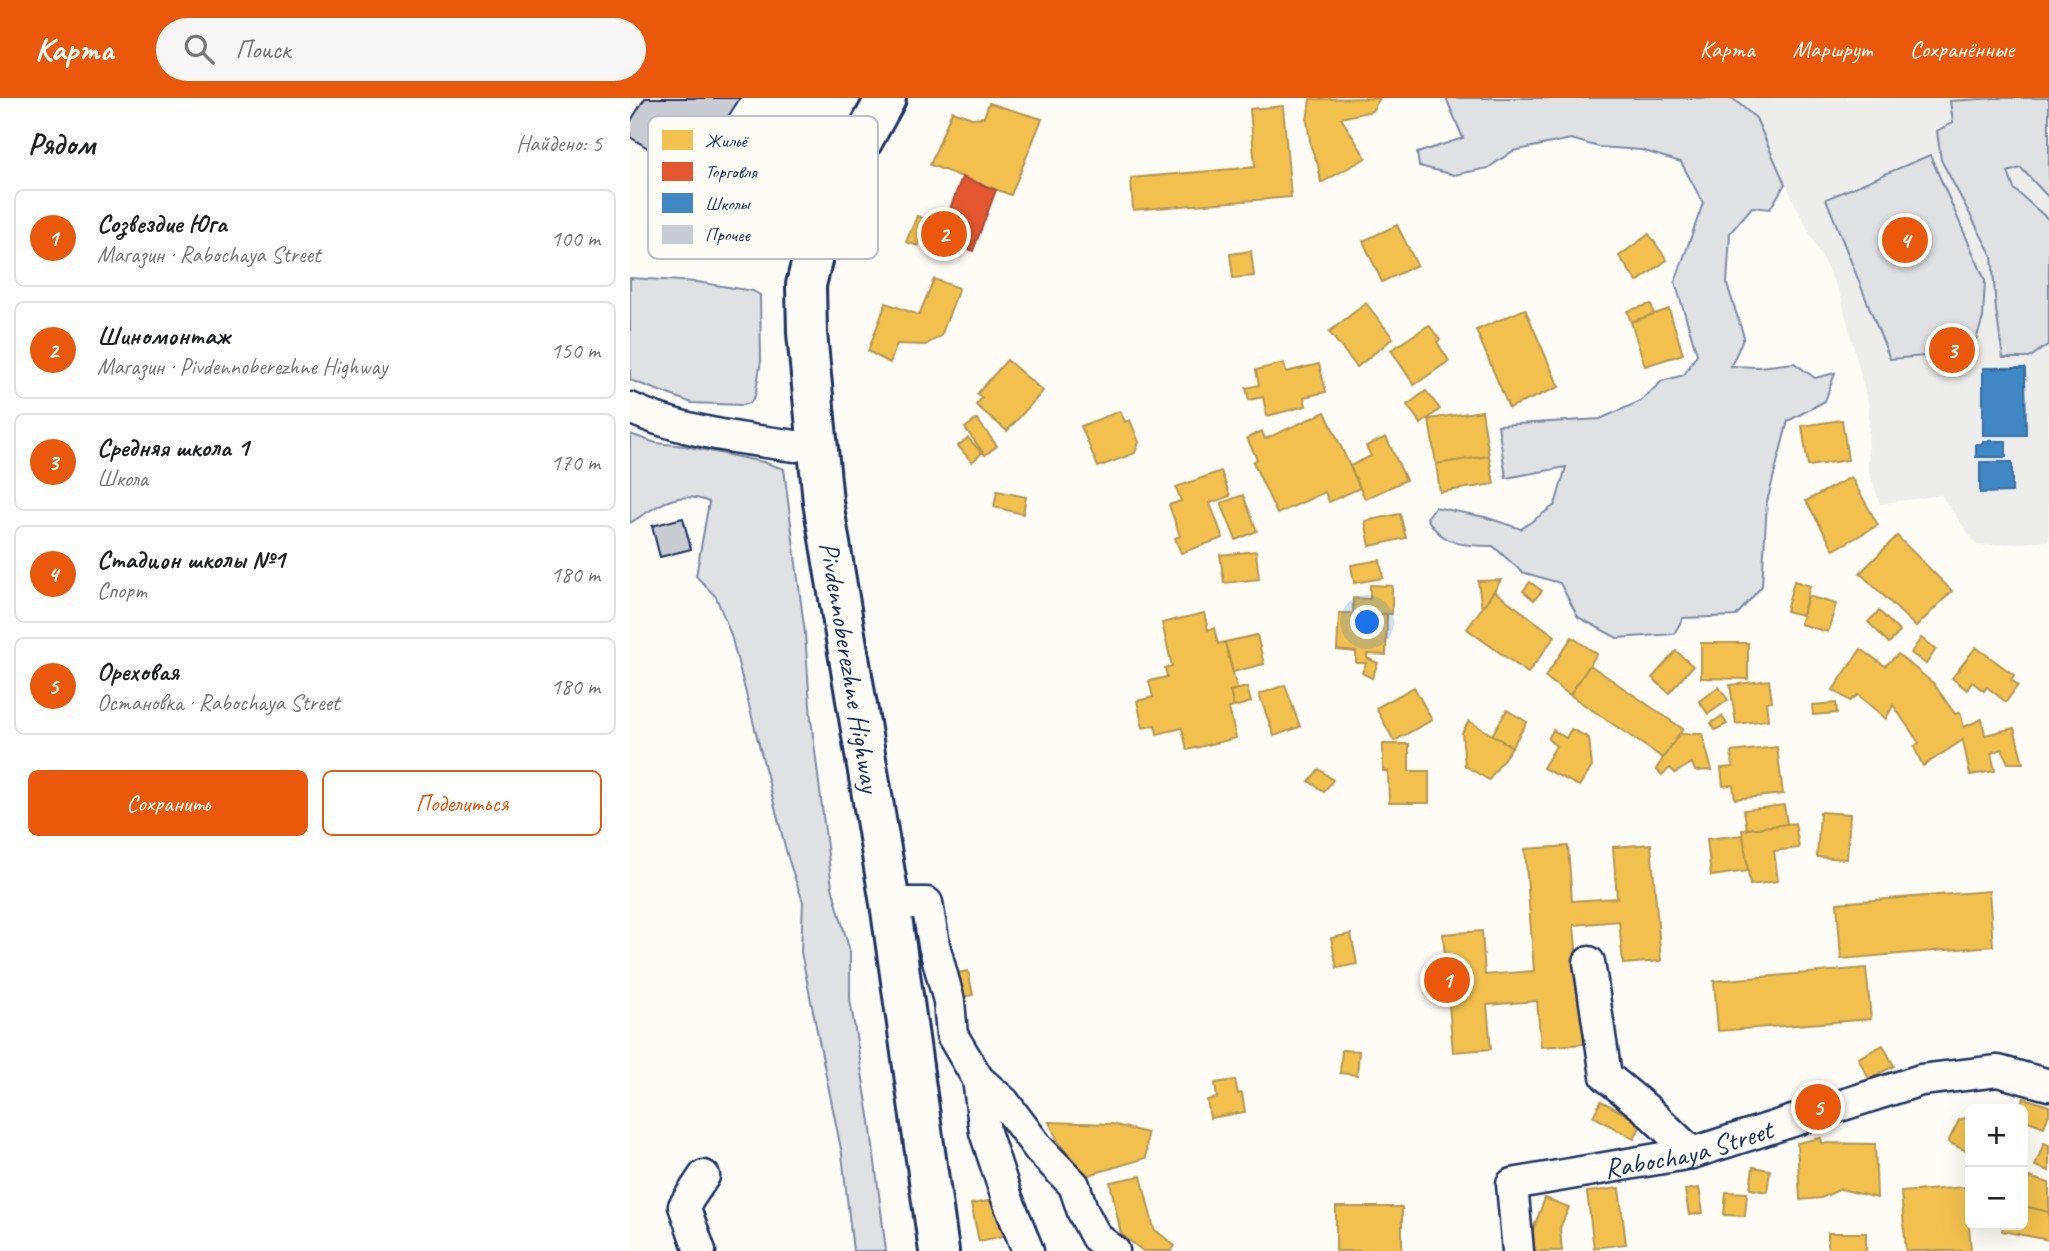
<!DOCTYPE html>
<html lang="ru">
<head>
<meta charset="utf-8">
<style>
	:root { --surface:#fff; --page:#f6f6f6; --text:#202124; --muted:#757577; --line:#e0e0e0; --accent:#ea580c }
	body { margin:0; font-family:Caveat,sans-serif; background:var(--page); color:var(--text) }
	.controls { position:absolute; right:21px; bottom:21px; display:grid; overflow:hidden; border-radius:10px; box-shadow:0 7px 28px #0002 }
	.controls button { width:63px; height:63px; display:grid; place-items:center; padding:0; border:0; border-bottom:2px solid var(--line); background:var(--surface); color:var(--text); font:35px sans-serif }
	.you { position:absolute; left:738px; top:525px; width:24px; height:24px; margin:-18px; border:5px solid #fff; border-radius:50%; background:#1a73e8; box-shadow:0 0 0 10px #1a73e833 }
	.badge { display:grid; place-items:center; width:46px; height:46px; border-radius:50%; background:var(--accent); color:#fff; font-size:23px; font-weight:700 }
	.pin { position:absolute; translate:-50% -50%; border:4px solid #fff; box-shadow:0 2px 7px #0006 }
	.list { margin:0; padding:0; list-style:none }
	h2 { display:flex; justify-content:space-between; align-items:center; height:91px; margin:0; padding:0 28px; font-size:30px }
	h2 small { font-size:23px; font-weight:400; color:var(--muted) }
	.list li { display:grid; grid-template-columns:46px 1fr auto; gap:21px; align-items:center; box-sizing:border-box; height:98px; margin:0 14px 14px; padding:0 14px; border:2px solid var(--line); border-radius:10px }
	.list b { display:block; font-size:26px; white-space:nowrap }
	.list p { margin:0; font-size:23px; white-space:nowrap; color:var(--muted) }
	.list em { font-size:23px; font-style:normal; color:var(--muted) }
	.actions { display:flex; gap:14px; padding:21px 28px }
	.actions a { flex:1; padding:16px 0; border:2px solid var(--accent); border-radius:10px; text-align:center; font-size:24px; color:var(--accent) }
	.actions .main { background:var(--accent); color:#fff }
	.icon { flex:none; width:38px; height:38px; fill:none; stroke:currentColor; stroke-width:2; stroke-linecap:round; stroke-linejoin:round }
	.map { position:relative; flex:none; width:1419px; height:1153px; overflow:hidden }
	header { display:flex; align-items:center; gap:42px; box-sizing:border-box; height:98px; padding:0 35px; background:var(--accent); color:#fff }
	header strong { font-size:33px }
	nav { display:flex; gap:38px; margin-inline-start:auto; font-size:24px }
	.search { width:490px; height:63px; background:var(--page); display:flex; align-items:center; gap:18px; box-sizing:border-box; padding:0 24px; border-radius:38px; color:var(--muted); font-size:26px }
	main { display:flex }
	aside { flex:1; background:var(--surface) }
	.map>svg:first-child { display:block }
</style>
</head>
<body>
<header>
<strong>Карта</strong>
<div class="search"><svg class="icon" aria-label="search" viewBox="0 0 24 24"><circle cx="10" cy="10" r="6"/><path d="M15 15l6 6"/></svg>Поиск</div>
<nav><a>Карта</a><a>Маршрут</a><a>Сохранённые</a></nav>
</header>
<main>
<aside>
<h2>Рядом<small>Найдено: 5</small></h2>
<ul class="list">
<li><span class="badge">1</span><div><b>Созвездие Юга</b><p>Магазин · Rabochaya Street</p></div><em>100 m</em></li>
<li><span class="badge">2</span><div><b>Шиномонтаж</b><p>Магазин · Pivdennoberezhne Highway</p></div><em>150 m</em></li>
<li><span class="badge">3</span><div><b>Средняя школа 1</b><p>Школа</p></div><em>170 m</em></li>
<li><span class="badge">4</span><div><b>Стадион школы №1</b><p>Спорт</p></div><em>180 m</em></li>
<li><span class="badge">5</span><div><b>Ореховая</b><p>Остановка · Rabochaya Street</p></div><em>180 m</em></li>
</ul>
<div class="actions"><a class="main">Сохранить</a><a>Поделиться</a></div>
</aside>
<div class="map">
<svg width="1419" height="1153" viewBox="0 0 1419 1153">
	<rect width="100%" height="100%" fill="#fdfcf7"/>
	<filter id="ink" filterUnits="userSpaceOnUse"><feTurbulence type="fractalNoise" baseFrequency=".0143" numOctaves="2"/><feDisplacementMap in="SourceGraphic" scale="14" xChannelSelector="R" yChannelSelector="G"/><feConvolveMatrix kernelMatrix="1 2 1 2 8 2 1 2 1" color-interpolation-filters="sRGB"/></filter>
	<g filter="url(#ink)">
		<!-- built -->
		<polygon fill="#edeeec" points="1102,0 1353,0 1358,2 1419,0 1419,443 1347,448 1311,397 1250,406 1238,369 1239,309 1210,196 1162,100 1126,20"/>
		<!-- green -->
		<g fill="#e0e1e3" stroke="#7e88a0" stroke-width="2">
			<path d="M816,0H1102L1126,20L1155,86L1140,111L1122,109L1100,135L1097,186L1114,239L1101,268L1129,269L1164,265L1185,280L1205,275L1195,303L1158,323L1137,404L1132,488L1106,518L1053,520L1044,536L987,540L948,519L930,485L892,474L863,448C834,448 812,447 797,420L805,409L855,419L891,431L925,407L936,369L876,380L868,327L970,321L1011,303L1032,283L1054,277L1067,256L1045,184L1073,105L1051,64L1011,52L969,49L941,41L883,53L858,70L824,77L789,68L787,55L833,40Z"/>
			<polygon points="1365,0 1419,0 1419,100 1391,70 1378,74 1384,91 1419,122 1419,246 1399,260 1373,260 1366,212 1362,158 1311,62 1307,33 1323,24 1320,3"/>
			<polygon points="1300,57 1355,182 1353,220 1342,254 1260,261 1196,101"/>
			<polygon points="0,180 67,184 123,193 130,197 131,263 125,298 120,305 112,307 62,305 0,282"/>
			<path d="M0,336L26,345L55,348L133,364L154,371L175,536L181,621L202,789L220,854V901L240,1024L256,1153H223L212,1056L171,854L173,804L158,760L101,537L86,499L66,478L79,404C48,390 26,409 0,425Z"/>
		</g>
		<!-- homes -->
		<g fill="#f2c14e" stroke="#b29553" stroke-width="2">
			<polygon points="750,0 742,13 711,20 736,60 691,85 688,67 681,49 677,23 680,1"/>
			<polygon points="359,5 412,21 381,97 300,67 322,13 342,20 354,19"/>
			<polygon points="653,8 661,99 503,112 501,80 625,69 620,11"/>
			<polygon points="287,118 298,122 288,148 276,144"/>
			<polygon points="767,127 787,167 752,184 733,143"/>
			<polygon points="1019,136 1037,162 1007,184 989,158"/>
			<polygon points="621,153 624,178 603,180 600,156"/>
			<polygon points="304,181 329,190 311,238 295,247 267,246 260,265 238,253 256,205 289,217"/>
			<polygon points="736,205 763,240 727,269 699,234"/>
			<polygon points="1021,206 1024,216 1001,224 997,213"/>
			<polygon points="895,211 929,289 879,310 846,232"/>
			<polygon points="1039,211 1053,256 1015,268 1001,224"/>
			<polygon points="799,227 810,242 807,244 819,263 784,287 761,252"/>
			<polygon points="377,262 413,293 377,333 346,307 352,300 347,296"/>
			<polygon points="654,265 656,274 689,266 696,294 674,299 676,308 637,318 633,299 619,302 616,290 629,287 626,272"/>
			<polygon points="796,293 810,311 791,326 777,307"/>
			<polygon points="490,313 495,324 500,322 509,344 505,355 468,369 451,328"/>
			<polygon points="852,313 859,358 806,366 799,321"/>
			<polygon points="695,314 730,390 699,404 695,394 647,416 623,364 627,361 617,340 632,333 635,341"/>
			<polygon points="347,321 367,348 355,357 335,330"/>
			<polygon points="1212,322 1218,362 1178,368 1172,328"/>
			<polygon points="756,339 776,382 735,401 720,368 741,358 736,348"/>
			<polygon points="338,340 352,355 342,364 328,348"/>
			<polygon points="859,358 864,386 810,394 806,366"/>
			<polygon points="591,373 600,398 580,405 593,440 551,455 545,440 550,438 539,407 551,403 546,389"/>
			<polygon points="1221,379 1248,427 1204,452 1176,403"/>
			<polygon points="367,393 396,399 393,416 364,409"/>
			<polygon points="613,397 627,433 606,442 591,405"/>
			<polygon points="770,416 776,440 740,448 735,423"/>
			<polygon points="1267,438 1322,493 1286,529 1230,475"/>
			<polygon points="626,453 629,481 594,485 590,457"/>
			<polygon points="750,462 753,480 724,485 721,467"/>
			<polygon points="871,482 864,493 852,511 848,483"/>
			<polygon points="1164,483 1180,488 1172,517 1156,513"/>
			<polygon points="900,484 912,493 904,502 893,493"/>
			<polygon points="740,487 762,488 762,516 723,515 723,500 740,501"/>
			<polygon points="864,493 925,538 898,575 837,531"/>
			<polygon points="1178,498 1206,506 1198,534 1170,526"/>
			<polygon points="1249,513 1270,534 1259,545 1238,524"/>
			<polygon points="574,515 578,532 584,530 588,546 595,544 607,591 600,593 604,609 599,610 606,640 557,652 552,630 527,636 525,627 513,630 507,603 523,599 519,583 537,579 535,570 542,568 532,525"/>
			<polygon points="709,515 757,516 756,557 737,556 737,560 748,565 742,580 732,575 736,565 726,565 726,554 707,552"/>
			<polygon points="627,537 634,566 603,574 595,544"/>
			<polygon points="942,539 967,556 940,597 915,579"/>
			<polygon points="1291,540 1306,551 1296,566 1281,555"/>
			<polygon points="1071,545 1118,545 1118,581 1071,580"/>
			<polygon points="1346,549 1384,577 1381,582 1388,587 1376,604 1357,589 1354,593 1342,584 1337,592 1322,580"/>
			<polygon points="1231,551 1255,568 1268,556 1304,586 1325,616 1330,614 1334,629 1352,621 1355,637 1384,630 1393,665 1378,665 1372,651 1361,655 1365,673 1340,677 1333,642 1293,668 1284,649 1289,645 1263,607 1256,621 1228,597 1220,603 1203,592"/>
			<polygon points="1046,553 1063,568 1039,595 1022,580"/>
			<polygon points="960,567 1053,631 1033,660 940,597"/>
			<polygon points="1139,582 1142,603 1136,604 1138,622 1106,626 1100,587"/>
			<polygon points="655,587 670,629 644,638 629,596"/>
			<polygon points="617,589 621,604 604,609 600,593"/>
			<polygon points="784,589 802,622 764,643 746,610"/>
			<polygon points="1089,589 1098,602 1078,616 1069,603"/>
			<polygon points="1206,605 1207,615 1183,617 1182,607"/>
			<polygon points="877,612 897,624 882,649 862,637"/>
			<polygon points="1092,618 1097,626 1085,632 1081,625"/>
			<polygon points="839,623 882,649 859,682 835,668 832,635"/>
			<polygon points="941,631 959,640 962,669 949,688 913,670 926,648 918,641 923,632 936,640"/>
			<polygon points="1049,636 1072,636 1082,672 1065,673 1062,665 1045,675 1040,670 1032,677 1026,671"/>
			<polygon points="753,646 779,646 779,673 799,673 799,705 759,705 758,673 753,673"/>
			<polygon points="1147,649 1153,696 1105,701 1103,687 1093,688 1091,670 1103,669 1101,654"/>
			<polygon points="689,671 703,682 694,694 679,683"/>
			<polygon points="1154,707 1157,726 1117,731 1114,712"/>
			<polygon points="1190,714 1220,716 1217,761 1187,759"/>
			<polygon points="1165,725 1169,750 1144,753 1148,783 1120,787 1112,732"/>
			<polygon points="1113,737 1118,773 1081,778 1077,741"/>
			<polygon points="1021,746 1031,863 993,866 989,823 944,827 954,946 911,949 907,903 857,907 861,951 823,954 813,836 852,833 855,877 904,873 895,751 938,748 942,803 987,800 983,749"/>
			<polygon points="1359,793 1363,848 1211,861 1207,805"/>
			<polygon points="721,836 727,866 707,870 701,840"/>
			<polygon points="1236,870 1241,921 1088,933 1084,883"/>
			<polygon points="338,873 343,897 326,900 322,876"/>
			<polygon points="1253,947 1264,968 1239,981 1228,960"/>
			<polygon points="712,952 729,953 727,977 710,975"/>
			<polygon points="605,982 608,996 612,995 615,1014 580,1020 577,1002 587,1000 585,985"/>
			<polygon points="1394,1000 1419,1008 1419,1016 1414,1029 1393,1021 1393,1011 1389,1011"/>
			<polygon points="971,1003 1012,1025 1004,1041 963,1018"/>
			<polygon points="1340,1018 1340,1055 1318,1044 1329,1022"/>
			<polygon points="419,1024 482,1026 517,1035 516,1060 455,1078 428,1043"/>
			<polygon points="1191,1040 1192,1045 1245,1046 1247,1100 1211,1091 1191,1100 1170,1102 1167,1045"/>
			<polygon points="1414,1045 1419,1047 1419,1073 1405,1068"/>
			<polygon points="1123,1069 1140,1072 1137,1094 1120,1091"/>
			<polygon points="511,1078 524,1131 545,1148 541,1153 513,1153 491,1136 480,1084"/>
			<polygon points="1399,1079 1419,1085 1419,1114 1393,1108"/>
			<polygon points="1336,1089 1341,1153 1276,1153 1271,1094"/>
			<polygon points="989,1090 996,1146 964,1150 957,1094"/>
			<polygon points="1069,1090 1073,1115 1059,1117 1055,1092"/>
			<polygon points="1096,1094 1117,1095 1115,1118 1094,1117"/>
			<polygon points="915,1100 939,1109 930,1130 932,1153 902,1153 901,1137"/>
			<polygon points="370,1101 378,1137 349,1143 341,1106"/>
			<polygon points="1393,1108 1419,1114 1419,1142 1372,1133 1373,1127 1393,1127"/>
			<rect x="706" y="1109" width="66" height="44"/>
			<rect x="1198" y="1135" width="38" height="18"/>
		</g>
		<!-- shops -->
		<polygon fill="#e4572e" stroke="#a84b3c" stroke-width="2" points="332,79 366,92 343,153 309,140"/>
		<!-- schools -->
		<g fill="#3f88c5" stroke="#346da6" stroke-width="2">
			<polygon points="1353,270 1395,270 1396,337 1353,337"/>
			<polygon points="1353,343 1376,343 1376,359 1346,359 1346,346 1353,346"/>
			<polygon points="1350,364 1382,364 1382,394 1350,395"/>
		</g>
		<!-- building -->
		<g fill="#c9ccd3" stroke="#1b2f5e" stroke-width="2">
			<polygon points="15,0 110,0 61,77 0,39 0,24"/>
			<polygon points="53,420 61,451 30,459 22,428"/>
		</g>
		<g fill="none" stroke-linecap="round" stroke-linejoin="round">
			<!-- minor casing -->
			<g stroke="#1b2f5e" stroke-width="35">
				<g id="minor">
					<path d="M0,310C49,333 112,341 166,348"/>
					<polyline points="260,805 297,805 304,847 319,903 322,937 348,981 374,1004 409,1051 444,1087 453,1114 466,1139 484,1153"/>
					<polyline points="959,864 976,978 1015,1010 1062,1055"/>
					<polyline points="348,981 355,1034 377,1100 398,1153"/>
					<polyline points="70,1153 54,1108 74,1078"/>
					<path id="s1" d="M888,1153L882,1086L1062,1055L1291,982L1368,973L1419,987"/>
				</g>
			</g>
			<!-- trunk casing -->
			<g stroke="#1b2f5e" stroke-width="44">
				<g id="trunk">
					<path id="s2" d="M256,0L194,113L176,187L177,235L193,404L260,805L309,1153"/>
				</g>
			</g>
			<!-- minor -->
			<use href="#minor" stroke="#fdfcf7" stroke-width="30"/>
			<!-- trunk -->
			<use href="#trunk" stroke="#fdfcf7" stroke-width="38"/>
		</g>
	</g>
	<g text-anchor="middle" stroke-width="7" stroke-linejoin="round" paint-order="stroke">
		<!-- street labels -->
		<g font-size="28" fill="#1b2f5e" stroke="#fdfcf7">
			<text dy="10" stroke="none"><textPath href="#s2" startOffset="590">Pivdennoberezhne Highway</textPath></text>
			<text dy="10" stroke="none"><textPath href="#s1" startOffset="247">Rabochaya Street</textPath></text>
		</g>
	</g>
	<!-- legend -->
	<rect x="18" y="18" width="230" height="143" rx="10" fill="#fdfcf7" stroke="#b9bec9" stroke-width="2"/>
	<rect x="32" y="32" width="31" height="20" fill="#f2c14e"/>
	<rect x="32" y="64" width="31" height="19" fill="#e4572e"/>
	<rect x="32" y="95" width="31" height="20" fill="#3f88c5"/>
	<rect x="32" y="127" width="31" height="19" fill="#c9ccd3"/>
	<g font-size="19" fill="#1b2f5e">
		<text x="75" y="49">Жильё</text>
		<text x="75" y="80">Торговля</text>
		<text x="75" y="112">Школы</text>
		<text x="75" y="143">Прочее</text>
	</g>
</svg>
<div class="controls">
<button>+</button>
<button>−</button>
</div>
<div class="you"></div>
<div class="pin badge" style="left:817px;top:882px">1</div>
<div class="pin badge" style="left:314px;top:136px">2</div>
<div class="pin badge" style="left:1322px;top:252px">3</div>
<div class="pin badge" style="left:1275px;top:142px">4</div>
<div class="pin badge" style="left:1188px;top:1009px">5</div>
</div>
</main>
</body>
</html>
